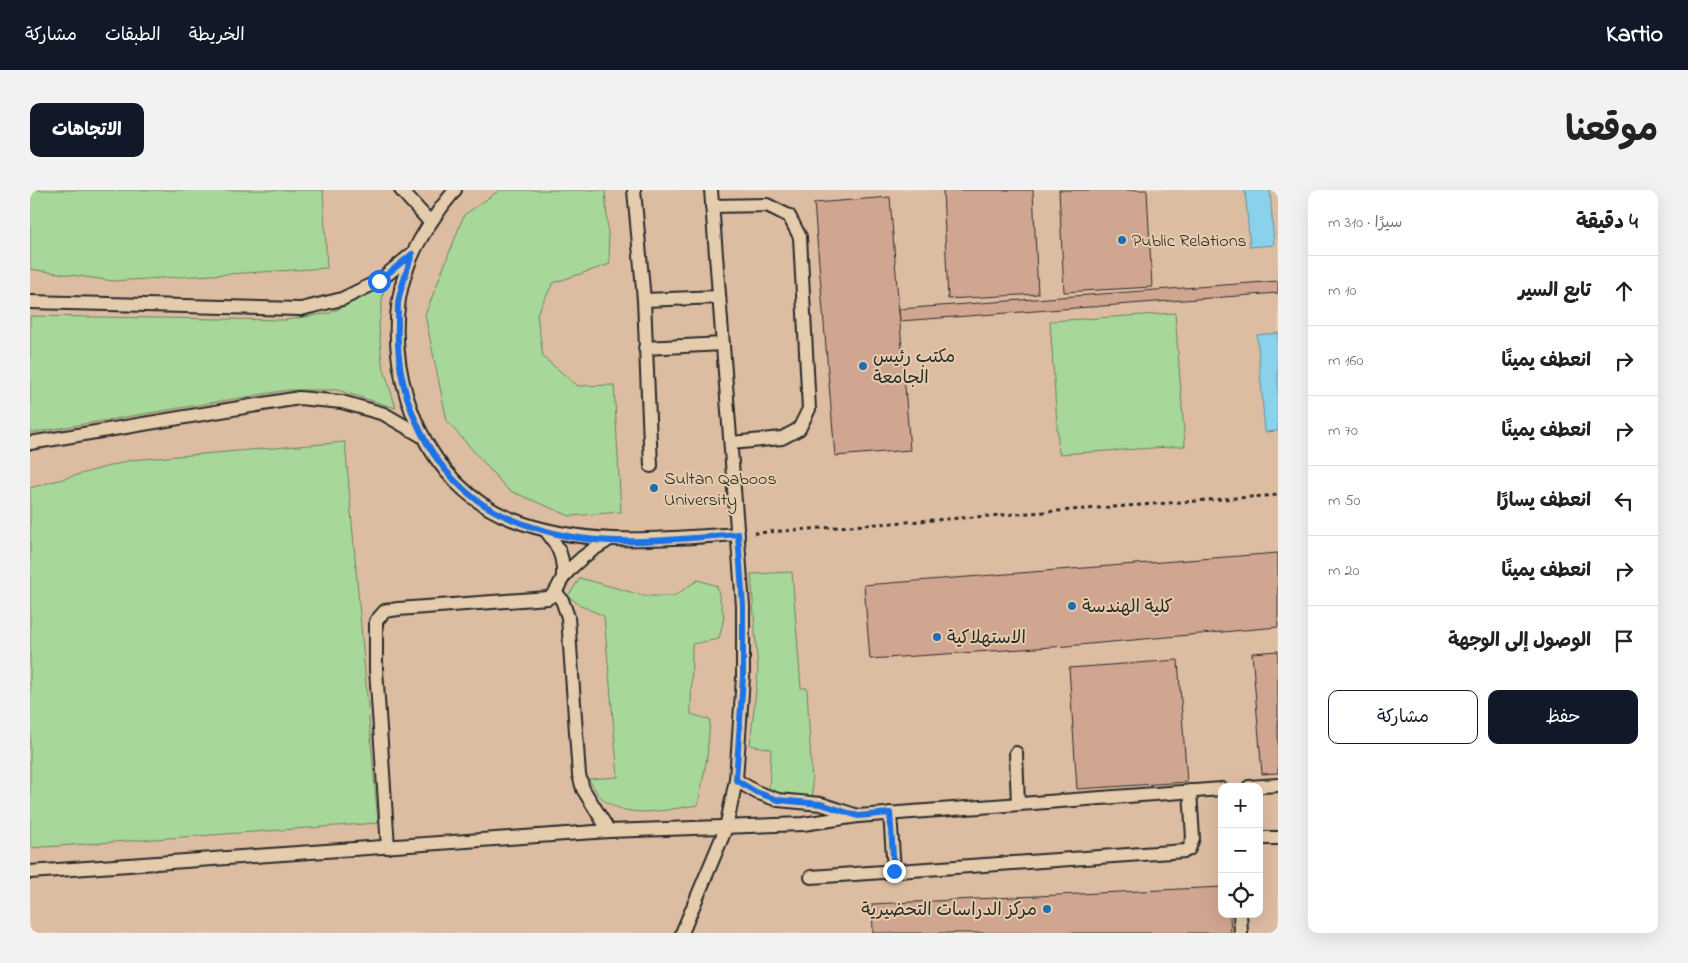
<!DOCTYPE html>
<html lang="ar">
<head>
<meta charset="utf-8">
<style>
	:root { --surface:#fff; --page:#f2f2f2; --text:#222; --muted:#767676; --line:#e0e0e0; --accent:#111827 }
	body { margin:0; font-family:"Indie Flower","Playpen Sans Arabic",sans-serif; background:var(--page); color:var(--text); direction:rtl }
	.controls { position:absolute; right:15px; bottom:15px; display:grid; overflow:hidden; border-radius:10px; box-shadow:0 5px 20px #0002 }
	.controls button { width:45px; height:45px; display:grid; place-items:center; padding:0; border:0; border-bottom:1px solid var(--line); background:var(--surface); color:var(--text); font:25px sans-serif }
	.stop { position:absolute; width:15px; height:15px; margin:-11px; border:4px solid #1a73e8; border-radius:50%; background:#fff }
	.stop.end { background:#1a73e8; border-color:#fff; box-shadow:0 1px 5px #0008 }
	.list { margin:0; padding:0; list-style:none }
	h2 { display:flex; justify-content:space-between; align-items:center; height:65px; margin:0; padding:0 20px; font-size:21px }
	h2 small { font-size:16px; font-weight:400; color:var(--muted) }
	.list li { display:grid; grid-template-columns:32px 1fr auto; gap:15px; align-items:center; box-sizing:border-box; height:70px; padding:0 20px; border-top:1px solid var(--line) }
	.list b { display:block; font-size:19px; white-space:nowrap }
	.list em { font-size:16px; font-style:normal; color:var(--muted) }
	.actions { display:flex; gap:10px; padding:15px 20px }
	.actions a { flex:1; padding:11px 0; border:1px solid var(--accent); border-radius:10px; text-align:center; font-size:18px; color:var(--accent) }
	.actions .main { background:var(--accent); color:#fff }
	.icon { flex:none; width:28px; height:28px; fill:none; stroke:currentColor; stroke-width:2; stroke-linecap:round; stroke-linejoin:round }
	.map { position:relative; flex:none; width:1248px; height:743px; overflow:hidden; direction:ltr; border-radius:10px }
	header { display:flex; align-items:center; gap:30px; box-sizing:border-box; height:70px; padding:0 25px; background:var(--accent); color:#fff }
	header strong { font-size:24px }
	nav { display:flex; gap:28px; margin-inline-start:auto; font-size:18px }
	.intro { display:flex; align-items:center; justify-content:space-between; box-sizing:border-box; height:120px; padding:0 30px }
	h1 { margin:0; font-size:35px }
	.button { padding:12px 22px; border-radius:10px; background:var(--accent); color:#fff; font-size:18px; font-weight:700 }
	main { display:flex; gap:30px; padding:0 30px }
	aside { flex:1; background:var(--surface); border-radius:10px; box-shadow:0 5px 20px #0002 }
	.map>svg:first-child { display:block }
</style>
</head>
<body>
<header>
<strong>Kartio</strong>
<nav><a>الخريطة</a><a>الطبقات</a><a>مشاركة</a></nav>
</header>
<div class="intro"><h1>موقعنا</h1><a class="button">الاتجاهات</a></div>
<main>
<aside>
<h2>4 دقيقة<small>سيرًا · 310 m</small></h2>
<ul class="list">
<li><svg class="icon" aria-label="ahead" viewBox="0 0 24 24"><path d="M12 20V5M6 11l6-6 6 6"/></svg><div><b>تابع السير</b></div><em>10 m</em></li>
<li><svg class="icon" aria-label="right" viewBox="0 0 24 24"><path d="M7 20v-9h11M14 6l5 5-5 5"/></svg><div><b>انعطف يمينًا</b></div><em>160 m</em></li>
<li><svg class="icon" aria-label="right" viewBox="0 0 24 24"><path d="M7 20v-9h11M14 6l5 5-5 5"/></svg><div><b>انعطف يمينًا</b></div><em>70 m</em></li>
<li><svg class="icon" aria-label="left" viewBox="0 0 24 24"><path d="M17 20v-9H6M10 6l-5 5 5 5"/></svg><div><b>انعطف يسارًا</b></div><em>50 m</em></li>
<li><svg class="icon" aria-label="right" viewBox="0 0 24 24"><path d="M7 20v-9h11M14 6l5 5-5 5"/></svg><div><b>انعطف يمينًا</b></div><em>20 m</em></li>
<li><svg class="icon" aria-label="arrive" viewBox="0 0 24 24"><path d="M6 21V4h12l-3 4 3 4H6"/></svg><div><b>الوصول إلى الوجهة</b></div></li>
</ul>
<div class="actions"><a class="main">حفظ</a><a>مشاركة</a></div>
</aside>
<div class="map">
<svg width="1248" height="743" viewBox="0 0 1248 743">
	<rect width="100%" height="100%" fill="#e8cbac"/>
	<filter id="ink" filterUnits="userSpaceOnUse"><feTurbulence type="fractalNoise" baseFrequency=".02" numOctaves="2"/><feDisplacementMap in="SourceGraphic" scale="10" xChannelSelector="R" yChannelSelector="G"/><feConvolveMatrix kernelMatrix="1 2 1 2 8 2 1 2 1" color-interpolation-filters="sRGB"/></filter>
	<g filter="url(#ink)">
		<!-- built -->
		<path fill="#ddbda2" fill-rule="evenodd" d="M0,0H1248V743H0ZM1192,597H1229V724H1192Z"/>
		<!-- green -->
		<g fill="#a8d899" stroke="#6a8262">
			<polygon points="0,0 293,0 297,78 83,91 0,79"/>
			<polygon points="470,0 575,0 580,74 523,93 507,124 513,167 548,196 584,195 591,322 540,326 478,300 417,231 395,125 434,25"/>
			<polygon points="354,96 349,136 352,173 366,218 307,200 258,200 0,243 0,126 256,130 300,123"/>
			<polygon points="1145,123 1155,256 1029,264 1020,131"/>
			<polygon points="315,252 348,633 0,658 0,298 101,270"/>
			<polygon points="762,382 771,498 777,498 783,612 739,602 741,559 720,555 728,481 721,384"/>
			<path d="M550,388L615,406H644L668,390L687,396L694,427L689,449L662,454L661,524L680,530L677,567L668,615C639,619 601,630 575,611C568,606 563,596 559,589L588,587L574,426L551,416L538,406Z"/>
		</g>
		<!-- water -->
		<g fill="#8ad2eb" stroke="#648f9e">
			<polygon points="1215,0 1240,0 1244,55 1220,57"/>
			<polygon points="1248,143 1248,241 1235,242 1227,145"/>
		</g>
		<!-- building -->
		<g fill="#d1a691" stroke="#2b2b2b">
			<polygon points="913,0 1003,0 1008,104 918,109"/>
			<polygon points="1029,0 1117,0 1122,97 1034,102"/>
			<polygon points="860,7 880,260 805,266 784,13"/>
			<polygon points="1248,91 1248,103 870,131 869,119"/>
			<polygon points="1248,363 1248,437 1037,456 840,469 834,395"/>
			<polygon points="1248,461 1248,583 1232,584 1222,463"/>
			<polygon points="1148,470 1157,592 1047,599 1039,478"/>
			<polygon points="1192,697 1192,724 1200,724 1201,743 843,743 842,714"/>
		</g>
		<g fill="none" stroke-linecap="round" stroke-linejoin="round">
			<!-- service casing -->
			<g stroke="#2b2b2b" stroke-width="16">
				<g id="service">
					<polyline points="371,0 399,31"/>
					<path d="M425,0C398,33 376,66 369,109C356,193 398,297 481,329C555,358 631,349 708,344"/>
					<polyline points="604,0 614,110 621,276"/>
					<polyline points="682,16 737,15 759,26 770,47 779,219 769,239 752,248 701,253"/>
					<polyline points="614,110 689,107"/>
					<polyline points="0,112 271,119 312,109 349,91 382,64"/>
					<polyline points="615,158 693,154"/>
					<polyline points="0,253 269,208 312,212 354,224 392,246"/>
					<path d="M517,342C529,357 534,368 533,388"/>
					<polyline points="526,403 532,410 538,427 549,585 553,599 579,641"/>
					<polyline points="986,563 988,614"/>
					<polyline points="706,590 726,602 748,610 791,614 828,626"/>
					<polyline points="1219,597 1248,595"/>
					<polyline points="860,623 864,681"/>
					<polyline points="1229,648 1248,648"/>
					<path d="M358,657L346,479V431L355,421L368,419L518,408C528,402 528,395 534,386C546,371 561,360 577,351"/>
					<polyline points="0,682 579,641 773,634 828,626 1192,599"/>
					<polyline points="781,687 1155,661 1159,659 1163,648 1160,601"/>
					<polyline points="1210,724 1211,743"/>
					<polyline points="652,743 696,638 706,590 713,487 713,416 681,0"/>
				</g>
			</g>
			<!-- path -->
			<polyline stroke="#2b2b2b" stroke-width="3" stroke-dasharray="4 4" stroke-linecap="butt" points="724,343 1248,305"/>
			<!-- service -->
			<use href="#service" stroke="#e4ccac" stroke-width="12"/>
		</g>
	</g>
	<g fill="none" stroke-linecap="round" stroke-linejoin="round" filter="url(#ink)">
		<!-- route -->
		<path stroke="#1a73e8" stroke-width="6" d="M349,91L382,64C378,78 372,93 369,108C367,116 368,125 368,134C365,199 392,267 444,308C465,324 491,334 516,341C578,359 645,349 708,344L713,416V487L706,590L726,602L748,610L791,614L828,626L860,623L864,681"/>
	</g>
	<!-- markers -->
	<g fill="#1f6fb2" stroke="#e4ccac" stroke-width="2">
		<circle cx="1092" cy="50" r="5"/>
		<circle cx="833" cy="176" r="5"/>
		<circle cx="624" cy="298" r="5"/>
		<circle cx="1042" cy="416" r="5"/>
		<circle cx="907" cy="447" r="5"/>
		<circle cx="1017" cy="719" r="5"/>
	</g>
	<g text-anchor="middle" stroke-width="4" stroke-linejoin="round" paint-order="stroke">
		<!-- poi labels -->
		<g font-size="18" fill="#2b2b2b" stroke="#e4ccac" text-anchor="start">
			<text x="1102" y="56">Public Relations</text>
			<text x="843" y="172">مكتب رئيس<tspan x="843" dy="21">الجامعة</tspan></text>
			<text x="634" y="294">Sultan Qaboos<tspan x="634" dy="21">University</tspan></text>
			<text x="1052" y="422">كلية الهندسة</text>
			<text x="917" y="453">الاستهلاكية</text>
			<text x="1007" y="725" text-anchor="end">مركز الدراسات التحضيرية</text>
		</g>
	</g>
</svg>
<div class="controls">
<button>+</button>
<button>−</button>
<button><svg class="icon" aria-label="locate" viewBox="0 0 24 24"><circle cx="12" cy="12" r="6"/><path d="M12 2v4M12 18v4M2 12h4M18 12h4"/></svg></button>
</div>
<div class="stop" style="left:349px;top:91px"></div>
<div class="stop end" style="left:864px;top:681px"></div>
</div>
</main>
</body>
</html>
